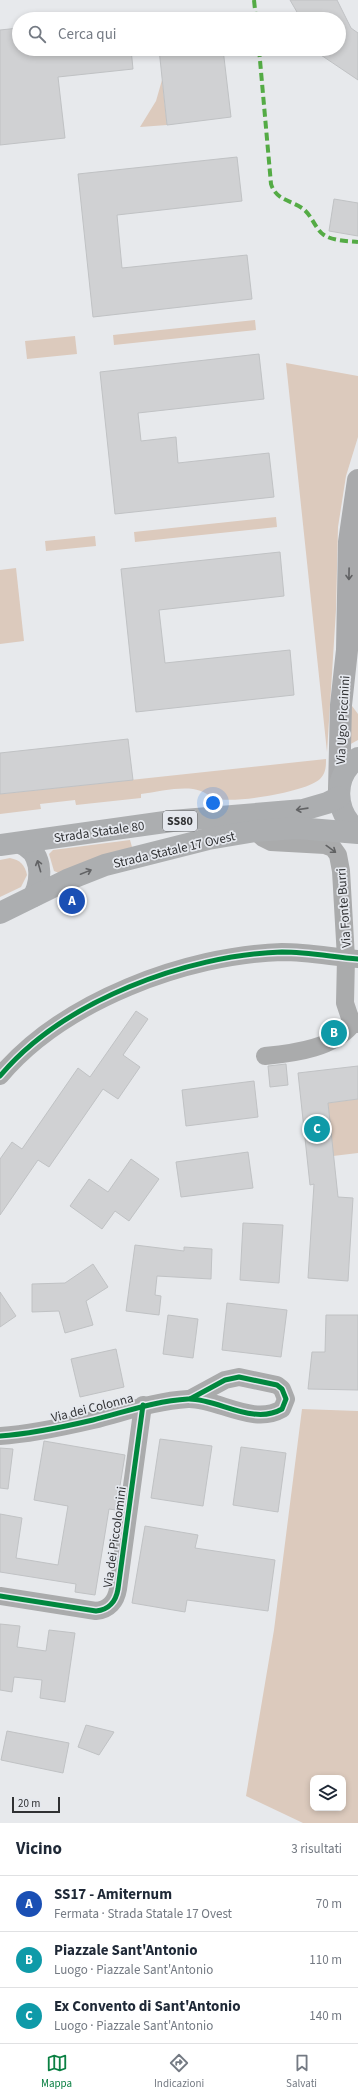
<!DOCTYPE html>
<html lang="it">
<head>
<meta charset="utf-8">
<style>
	:root { --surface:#fff; --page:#f6f6f7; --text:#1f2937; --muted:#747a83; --line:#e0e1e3; --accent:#0b8043 }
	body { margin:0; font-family:"Source Sans 3",sans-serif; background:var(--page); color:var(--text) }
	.controls { position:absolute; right:12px; bottom:12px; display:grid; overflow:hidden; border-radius:8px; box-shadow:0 2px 6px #0003 }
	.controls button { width:36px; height:36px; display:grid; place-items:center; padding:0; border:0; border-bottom:1px solid var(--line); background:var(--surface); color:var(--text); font:20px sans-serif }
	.scale { position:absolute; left:12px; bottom:10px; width:48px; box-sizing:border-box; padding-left:4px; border:2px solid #303133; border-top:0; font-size:11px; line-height:14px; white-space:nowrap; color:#303133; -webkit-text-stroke:3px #e5e8ee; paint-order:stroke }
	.you { position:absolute; left:213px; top:803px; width:14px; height:14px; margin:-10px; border:3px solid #fff; border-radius:50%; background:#1a73e8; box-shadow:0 0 0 6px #1a73e833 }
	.badge { display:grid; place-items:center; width:26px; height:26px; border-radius:50%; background:var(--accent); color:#fff; font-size:13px; font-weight:700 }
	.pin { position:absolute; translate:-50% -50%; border:2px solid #fff; box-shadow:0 1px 4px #0006 }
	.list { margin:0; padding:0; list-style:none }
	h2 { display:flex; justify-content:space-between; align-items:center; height:52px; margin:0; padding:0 16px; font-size:17px }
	h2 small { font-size:13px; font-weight:400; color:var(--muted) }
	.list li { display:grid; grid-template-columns:26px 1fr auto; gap:12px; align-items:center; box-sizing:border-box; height:56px; padding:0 16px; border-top:1px solid var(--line) }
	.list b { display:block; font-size:15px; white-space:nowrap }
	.list p { margin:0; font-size:13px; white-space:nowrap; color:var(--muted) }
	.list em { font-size:13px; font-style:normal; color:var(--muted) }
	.icon { flex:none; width:22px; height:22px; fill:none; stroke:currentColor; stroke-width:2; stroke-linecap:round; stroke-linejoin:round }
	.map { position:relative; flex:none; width:358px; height:1823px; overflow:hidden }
	.search { position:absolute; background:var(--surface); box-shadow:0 2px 6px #0003; left:12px; right:12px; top:12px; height:44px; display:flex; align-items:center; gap:10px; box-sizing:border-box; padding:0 14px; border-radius:22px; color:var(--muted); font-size:15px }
	.sheet { height:220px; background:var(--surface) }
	nav { display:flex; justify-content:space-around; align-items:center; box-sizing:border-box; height:56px; border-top:1px solid var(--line); background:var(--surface); font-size:11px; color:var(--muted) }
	nav a { display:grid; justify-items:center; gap:2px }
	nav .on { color:var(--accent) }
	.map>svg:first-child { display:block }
</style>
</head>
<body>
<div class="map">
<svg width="358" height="1823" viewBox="0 0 358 1823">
	<rect width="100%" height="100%" fill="#e7e9ec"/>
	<!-- green -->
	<g fill="#dccabd" fill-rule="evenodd">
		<polygon points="162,80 167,125 140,127 156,101"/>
		<polygon points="255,320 256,330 114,345 113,335"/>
		<polygon points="75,336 77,354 27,359 25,341"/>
		<polygon points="286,363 358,376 358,437 346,476 338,527 336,610 327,752"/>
		<polygon points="276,517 277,527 135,542 134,532"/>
		<polygon points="95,536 96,546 46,551 45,541"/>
		<polygon points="16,568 24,641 0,644 0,570"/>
		<polygon points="352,706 358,714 358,740 347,746"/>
		<path d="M326,759C326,766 326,773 320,779C306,792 237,803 219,799C210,797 203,790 193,789C177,787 157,792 141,794V798L76,805L75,800L40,804L41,809L0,814V794Z"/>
		<polygon points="130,840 132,847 59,873 54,871 49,854 53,850"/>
		<path d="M10,858C20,860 25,865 27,875L21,887L0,897V860Z"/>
		<polygon points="358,1099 358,1153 333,1156 328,1103"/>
		<path d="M302,1409L358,1411V1823H303L246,1796L274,1630ZM313,1778H343V1808H313Z"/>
	</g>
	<!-- building -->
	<g fill="#d0d1d3" stroke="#c0c2c4">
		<polygon points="290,0 337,0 351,28 358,33 358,80 312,49 339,49 339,19 301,19"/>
		<polygon points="19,28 19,49 131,49 133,69 58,77 65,138 0,145 0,30"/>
		<polygon points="159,49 223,49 231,117 167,125"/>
		<polygon points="237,157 242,201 117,215 122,268 247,255 252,299 93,317 78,174"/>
		<polygon points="334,199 358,203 358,236 329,231"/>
		<polygon points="259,354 264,399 138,413 141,441 176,437 178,463 269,453 274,497 115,514 100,372"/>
		<polygon points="280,552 284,596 159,610 165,663 290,650 294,695 136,712 121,569"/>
		<polygon points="128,739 133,780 0,794 0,753"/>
		<polygon points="136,1011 148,1019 123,1055 140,1067 118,1099 103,1089 49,1167 38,1160 0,1215 0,1159 12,1142 22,1149 78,1068 90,1077"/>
		<polygon points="286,1064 288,1085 270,1087 268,1066"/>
		<polygon points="358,1066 358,1099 328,1103 338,1197 353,1198 348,1281 308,1278 314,1184 310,1185 298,1073"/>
		<polygon points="254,1081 258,1117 186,1126 182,1090"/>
		<polygon points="248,1152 253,1188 181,1197 176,1162"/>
		<polygon points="131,1159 159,1179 129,1221 115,1211 102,1229 70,1206 89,1179 108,1192"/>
		<polygon points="243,1223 283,1225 279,1283 240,1280"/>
		<polygon points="135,1245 184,1251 184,1247 212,1249 211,1279 157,1276 155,1295 161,1296 159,1315 126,1311"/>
		<polygon points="93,1264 108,1287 86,1301 93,1325 65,1333 59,1311 32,1312 32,1284 65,1283"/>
		<polygon points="0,1292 16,1316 0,1327"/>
		<polygon points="227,1303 287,1310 281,1357 222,1350"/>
		<polygon points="168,1315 198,1319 193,1358 163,1354"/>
		<polygon points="326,1315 358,1315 358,1390 308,1389 312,1352 325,1352"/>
		<polygon points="116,1349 124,1387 80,1397 71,1359"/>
		<polygon points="160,1439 212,1446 203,1506 151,1498"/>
		<polygon points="44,1441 125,1455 116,1510 109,1509 95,1595 75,1592 76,1584 0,1572 0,1514 22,1518 16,1558 58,1565 68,1506 34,1500"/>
		<polygon points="241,1447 286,1453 278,1512 233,1505"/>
		<polygon points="0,1448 13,1449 8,1489 0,1488"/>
		<polygon points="145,1526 198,1535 195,1548 275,1560 268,1611 187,1600 185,1612 132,1603"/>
		<polygon points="0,1624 20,1626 17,1647 46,1651 49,1630 75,1633 65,1702 40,1698 42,1680 14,1677 12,1692 0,1690"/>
		<polygon points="86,1725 114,1732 99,1755 78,1747"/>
		<polygon points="7,1731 69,1743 63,1773 1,1760"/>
	</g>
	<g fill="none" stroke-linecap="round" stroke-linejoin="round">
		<!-- minor -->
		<g stroke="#aaabac" stroke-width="18">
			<polyline points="255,831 263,838 271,842 325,845 333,848 338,855 341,871 346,958 345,1003 350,1018 358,1024"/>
			<path d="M265,1056C296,1053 335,1048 354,1022"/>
			<path d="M0,1076C63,1001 186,955 282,952C308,952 333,957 358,959"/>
			<path d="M0,1436C31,1434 63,1427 93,1420C125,1412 155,1401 188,1399C217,1398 253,1426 282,1409L286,1399L282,1389L277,1385L239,1377L225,1380L190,1399"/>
			<path d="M0,1596L96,1611C109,1610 116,1601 118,1589L143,1405"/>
		</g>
		<!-- secondary -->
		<polyline stroke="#a9aaac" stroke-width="22" points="339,790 341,705 347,650 349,542 358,480"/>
		<!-- primary -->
		<g stroke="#acaeb0" stroke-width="22">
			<path d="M358,758C332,776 334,812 358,831"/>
			<path d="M20,843C42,851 43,877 34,896"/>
			<polyline points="0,845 172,821 303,810 327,803 339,797"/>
			<polyline points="0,913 67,880 105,865 208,839 255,831 297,828 358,833"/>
		</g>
		<!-- quiet -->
		<g stroke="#54ab45" stroke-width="4" stroke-dasharray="8 4" stroke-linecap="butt">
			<polyline points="254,0 256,19"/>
			<path d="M259,49L271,184C276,200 290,200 302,208C312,215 315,229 324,235C333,241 348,241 358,242"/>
		</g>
		<!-- cycleway casing -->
		<g stroke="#e5e8ee" stroke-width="8">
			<g id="cycleway">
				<path d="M0,1076C63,1001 186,955 282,952C308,952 333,957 358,959"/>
				<path d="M0,1436C31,1434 63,1427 93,1420C125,1412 155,1401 188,1399C217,1398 253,1426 282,1409L286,1399L282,1389L277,1385L239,1377L225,1380L190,1399"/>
				<path d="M0,1596L96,1611C109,1610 116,1601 118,1589L143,1405"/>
			</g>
		</g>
		<!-- cycleway -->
		<use href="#cycleway" stroke="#00873e" stroke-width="5"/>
	</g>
	<!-- one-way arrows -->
	<defs><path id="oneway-shaft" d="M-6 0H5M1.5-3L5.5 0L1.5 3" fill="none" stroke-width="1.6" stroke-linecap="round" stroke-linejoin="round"/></defs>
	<use stroke="#606163" href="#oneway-shaft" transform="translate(349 574) rotate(91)"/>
	<g stroke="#626365">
		<use href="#oneway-shaft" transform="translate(302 809) rotate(172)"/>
		<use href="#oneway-shaft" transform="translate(39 866) rotate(-106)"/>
		<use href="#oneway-shaft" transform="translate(86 872) rotate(-22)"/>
	</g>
	<use stroke="#616263" href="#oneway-shaft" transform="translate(331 849) rotate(36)"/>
	<g text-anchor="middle" stroke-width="3.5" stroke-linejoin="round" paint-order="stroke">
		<!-- shield labels -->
		<rect fill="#e5e8ee" stroke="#66686b" stroke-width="1" x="163" y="811" width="34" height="20" rx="3"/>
		<g font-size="12" font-weight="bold" fill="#303133">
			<text x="180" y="825">SS80</text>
		</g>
		<!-- street labels -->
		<g font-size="13" fill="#303133" stroke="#e5e8ee">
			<text transform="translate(342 720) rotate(-87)" y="5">Via Ugo Piccinini</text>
			<text transform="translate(99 831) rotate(-8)" y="5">Strada Statale 80</text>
			<text transform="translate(174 849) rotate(-13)" y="5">Strada Statale 17 Ovest</text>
			<text transform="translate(343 908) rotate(-94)" y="5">Via Fonte Burri</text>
			<text transform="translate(92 1407) rotate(-14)" y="5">Via dei Colonna</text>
			<text transform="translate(114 1537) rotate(-82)" y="5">Via dei Piccolomini</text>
		</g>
	</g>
</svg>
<div class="controls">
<button><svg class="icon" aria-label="layers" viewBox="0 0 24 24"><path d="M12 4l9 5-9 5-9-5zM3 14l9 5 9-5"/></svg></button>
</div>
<div class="scale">20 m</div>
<div class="you"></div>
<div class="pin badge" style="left:72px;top:901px;background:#1a4fb4">A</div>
<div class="pin badge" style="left:334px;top:1033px;background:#0f9aa8">B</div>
<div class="pin badge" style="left:317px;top:1129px;background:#0f9aa8">C</div>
<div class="search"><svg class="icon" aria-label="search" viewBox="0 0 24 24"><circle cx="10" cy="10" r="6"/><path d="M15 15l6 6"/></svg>Cerca qui</div>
</div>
<section class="sheet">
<h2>Vicino<small>3 risultati</small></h2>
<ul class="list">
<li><span class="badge" style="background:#1a4fb4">A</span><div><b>SS17 - Amiternum</b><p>Fermata · Strada Statale 17 Ovest</p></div><em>70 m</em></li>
<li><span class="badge" style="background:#0f9aa8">B</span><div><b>Piazzale Sant'Antonio</b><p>Luogo · Piazzale Sant'Antonio</p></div><em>110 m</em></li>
<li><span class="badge" style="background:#0f9aa8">C</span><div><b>Ex Convento di Sant'Antonio</b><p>Luogo · Piazzale Sant'Antonio</p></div><em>140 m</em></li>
</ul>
</section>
<nav>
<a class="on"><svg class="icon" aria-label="map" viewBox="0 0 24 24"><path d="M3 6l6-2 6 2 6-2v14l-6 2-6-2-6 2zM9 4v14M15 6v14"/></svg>Mappa</a>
<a><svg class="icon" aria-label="directions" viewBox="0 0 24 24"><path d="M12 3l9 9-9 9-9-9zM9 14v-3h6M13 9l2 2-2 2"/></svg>Indicazioni</a>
<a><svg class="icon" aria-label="saved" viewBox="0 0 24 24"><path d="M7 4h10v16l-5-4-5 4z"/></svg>Salvati</a>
</nav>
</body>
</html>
